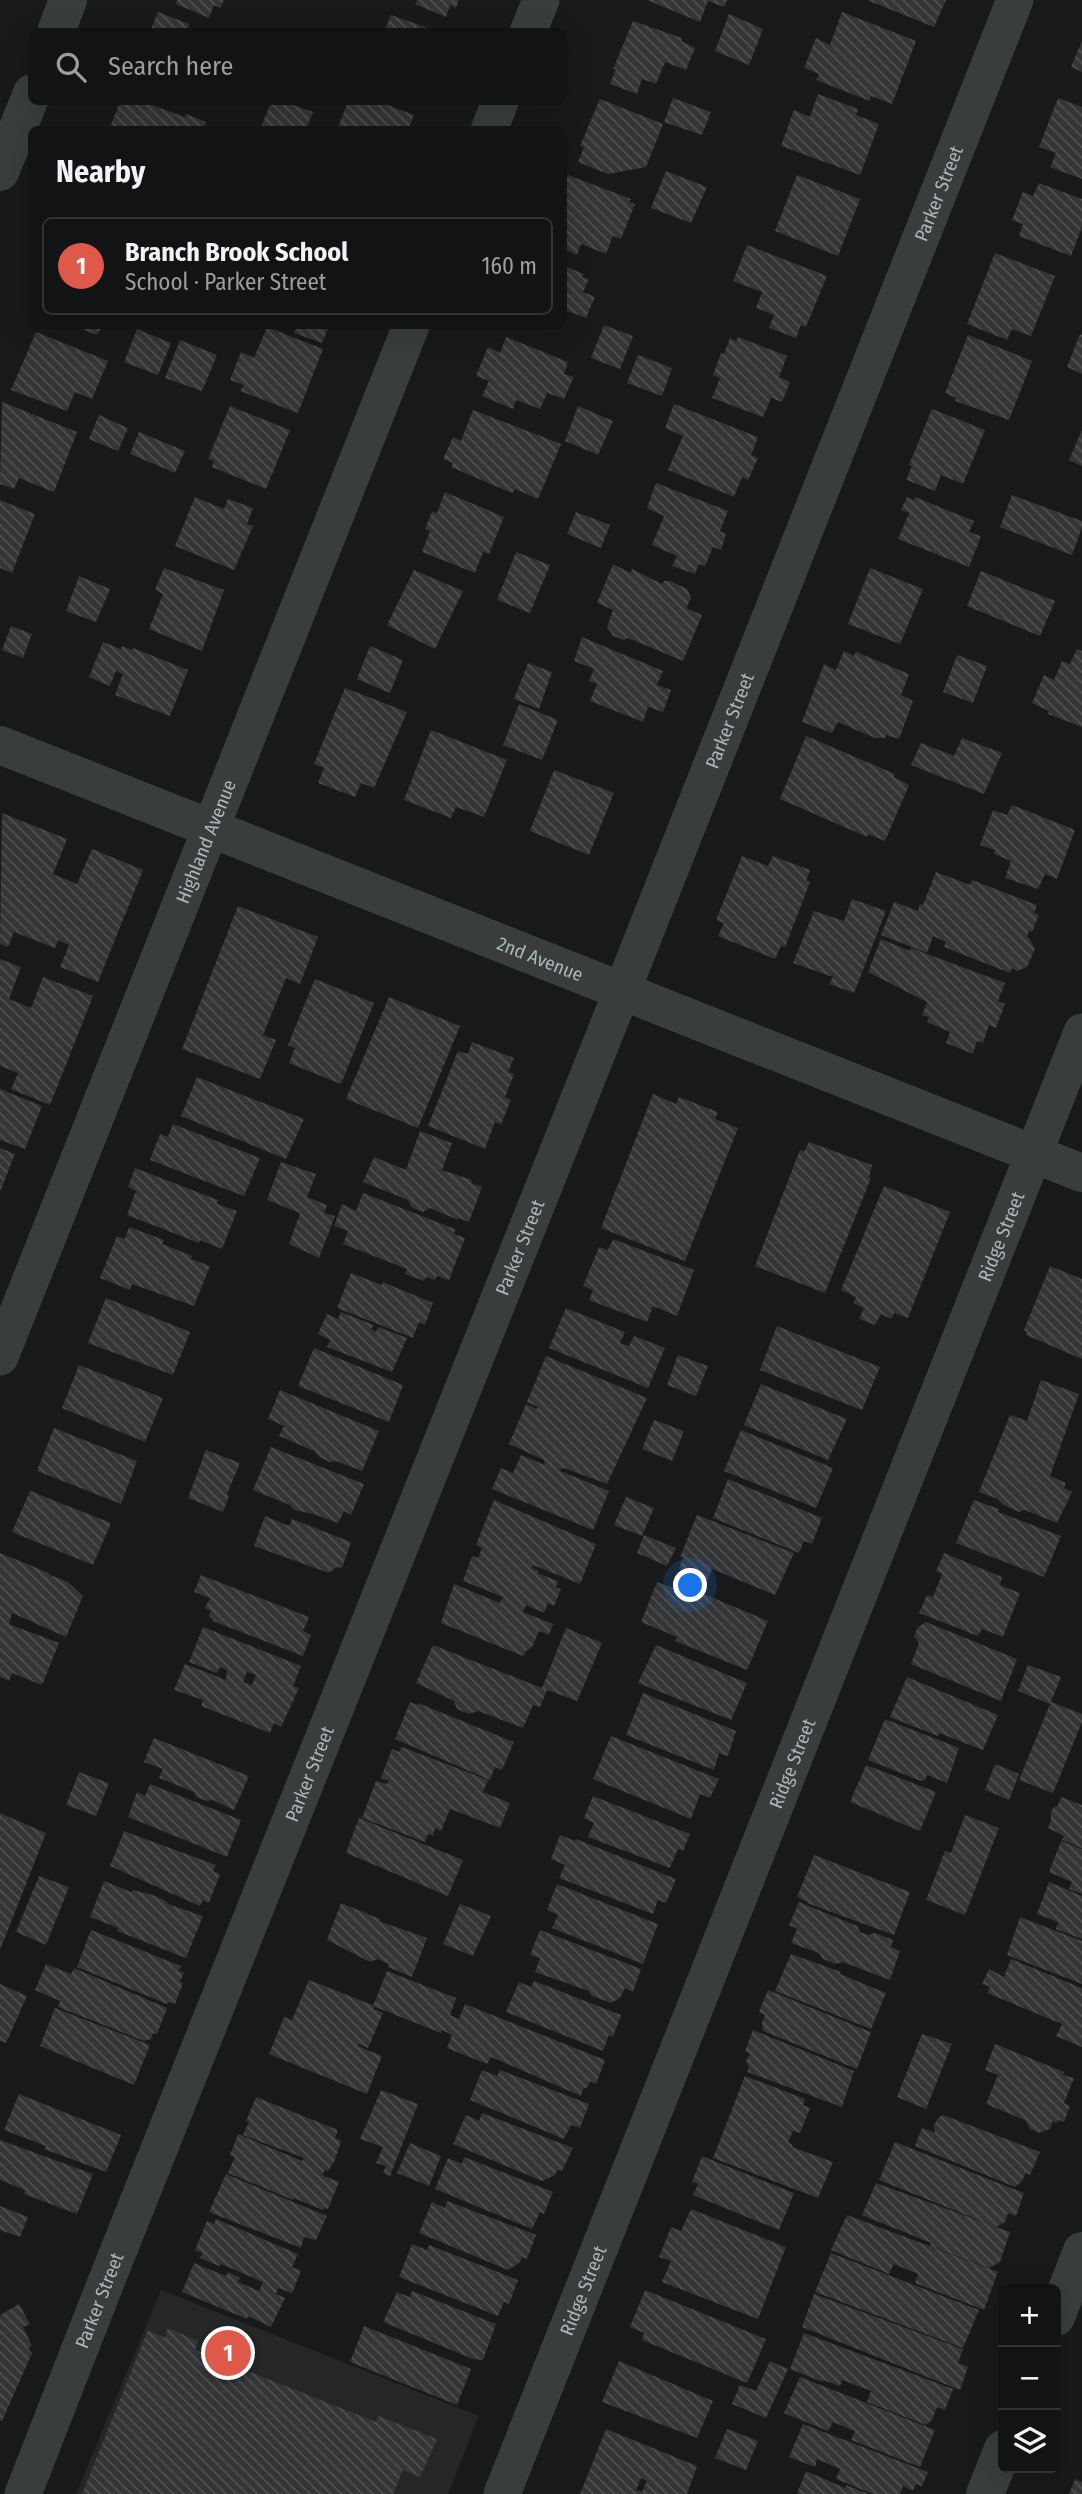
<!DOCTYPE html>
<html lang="en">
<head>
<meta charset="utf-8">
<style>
	:root { --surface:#121314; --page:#1b1c1d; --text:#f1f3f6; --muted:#9c9ea0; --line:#313234; --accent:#df594b }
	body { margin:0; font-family:"Fira Sans Condensed",sans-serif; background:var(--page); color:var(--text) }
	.controls { position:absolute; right:21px; bottom:21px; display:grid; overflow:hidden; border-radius:10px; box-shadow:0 7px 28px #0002 }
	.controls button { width:63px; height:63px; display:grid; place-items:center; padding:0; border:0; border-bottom:2px solid var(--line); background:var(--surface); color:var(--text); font:35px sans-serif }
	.you { position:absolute; left:691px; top:1586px; width:24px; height:24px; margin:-18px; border:5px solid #fff; border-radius:50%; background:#1a73e8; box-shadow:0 0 0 10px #1a73e833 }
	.badge { display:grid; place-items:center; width:46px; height:46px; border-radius:50%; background:var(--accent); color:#fff; font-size:23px; font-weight:700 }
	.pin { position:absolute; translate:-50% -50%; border:4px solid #fff; box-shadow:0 2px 7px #0006 }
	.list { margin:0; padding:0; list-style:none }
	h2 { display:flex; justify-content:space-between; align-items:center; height:91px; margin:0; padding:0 28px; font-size:30px }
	h2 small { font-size:23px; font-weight:400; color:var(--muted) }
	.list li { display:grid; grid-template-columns:46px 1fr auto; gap:21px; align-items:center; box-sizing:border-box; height:98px; margin:0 14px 14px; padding:0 14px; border:2px solid var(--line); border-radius:10px }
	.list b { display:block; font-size:26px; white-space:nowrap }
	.list p { margin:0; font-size:23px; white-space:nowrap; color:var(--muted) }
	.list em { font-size:23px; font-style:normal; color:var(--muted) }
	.icon { flex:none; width:38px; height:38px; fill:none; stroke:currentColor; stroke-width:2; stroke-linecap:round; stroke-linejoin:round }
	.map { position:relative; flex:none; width:1082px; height:2494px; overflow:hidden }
	.search { position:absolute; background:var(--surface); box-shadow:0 7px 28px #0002; left:28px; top:28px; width:539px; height:77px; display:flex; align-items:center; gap:18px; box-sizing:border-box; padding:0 24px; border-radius:10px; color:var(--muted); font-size:26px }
	.panel { position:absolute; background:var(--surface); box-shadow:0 7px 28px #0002; left:28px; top:126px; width:539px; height:203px; border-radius:10px }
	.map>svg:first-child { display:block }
</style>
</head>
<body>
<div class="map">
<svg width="1082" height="2494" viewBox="0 0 1082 2494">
	<defs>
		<pattern id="building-back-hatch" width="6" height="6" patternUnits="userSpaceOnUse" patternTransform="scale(1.75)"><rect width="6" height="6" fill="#333536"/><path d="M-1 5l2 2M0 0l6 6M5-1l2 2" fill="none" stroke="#4e5051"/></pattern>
	</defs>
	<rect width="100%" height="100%" fill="#18191a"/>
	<!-- built -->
	<polygon fill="#242627" points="161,2290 479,2416 448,2494 76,2494"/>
	<!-- building -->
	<g fill="url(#building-back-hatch)" fill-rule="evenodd">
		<polygon points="177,0 224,0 220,8 214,5 209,18 176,4"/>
		<polygon points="417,0 459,0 456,8 450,5 446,17 415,4"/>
		<polygon points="647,0 727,0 724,7 708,1 700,22"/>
		<polygon points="867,0 946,0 934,27"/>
		<polygon points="158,12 189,24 188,29 193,32 150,32"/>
		<polygon points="842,12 916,41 892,104 871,96 870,101 816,80 819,74 804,68 816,38 830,45"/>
		<polygon points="729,14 763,29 749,65 715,51"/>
		<polygon points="391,15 436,31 436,32 384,32"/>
		<polygon points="633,21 682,38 681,41 695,48 686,70 665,62 656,84 642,79 637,94 610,84 616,69 613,69"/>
		<polygon points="1082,41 1082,72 1071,67"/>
		<polygon points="818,94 858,109 856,115 879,124 860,175 781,146 794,110 810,117"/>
		<polygon points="673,98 711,112 702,135 664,122"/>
		<polygon points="1058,98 1082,107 1082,179 1050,167 1056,153 1039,147"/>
		<polygon points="600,99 663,124 646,167 608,174 578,162 584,147 580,146"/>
		<polygon points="120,102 143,102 185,117 186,114 206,122 203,130 109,130"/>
		<polygon points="271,102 284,102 313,112 306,130 260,130"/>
		<polygon points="348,102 380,102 414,115 408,130 337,130"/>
		<polygon points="666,171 707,187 691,223 651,208"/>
		<polygon points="568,175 631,199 629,202 635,204 621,239 613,236 606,254 581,244 577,255 564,249 564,186"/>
		<polygon points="797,175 860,199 838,256 775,231"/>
		<polygon points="1039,183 1082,199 1082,227 1071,256 1019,236 1023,224 1012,220 1023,192 1033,196"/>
		<polygon points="747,245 827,276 806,327 801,325 796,338 769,328 774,315 756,308 762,292 733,281"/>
		<polygon points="995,253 1055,276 1031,336 1012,329 1007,340 967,324"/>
		<polygon points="564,266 584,274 582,277 589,279 583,292 595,297 586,318 568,311 564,321"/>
		<polygon points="604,325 633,336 620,369 591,358"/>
		<polygon points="73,326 102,326 97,335"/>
		<polygon points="297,326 329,326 322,343 294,333"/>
		<polygon points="267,327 323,349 298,413 240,391 244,385 230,380 241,352 254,358"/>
		<polygon points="137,329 171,343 158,375 124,362"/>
		<polygon points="36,332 108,361 92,399 75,392 67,411 11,390"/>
		<polygon points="1080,334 1082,335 1082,374 1067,367"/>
		<polygon points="968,335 1032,361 1009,420 955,401 956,398 945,393"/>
		<polygon points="506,337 568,362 564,374 574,377 564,399 547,393 540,409 516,400 513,409 482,396 489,381 476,376 488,347 500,353"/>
		<polygon points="738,337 787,356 779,377 790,382 782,402 771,398 763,417 712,398 720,378 713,375 721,353 724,354 730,338 736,341"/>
		<polygon points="180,340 217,355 202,391 165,378"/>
		<polygon points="638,355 672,368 662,396 627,383"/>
		<polygon points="2,402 77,432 54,492 19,478 14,489 0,484"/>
		<polygon points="674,404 758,437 751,455 758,458 748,480 742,477 734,497 668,470 683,436 665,428"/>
		<polygon points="230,406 290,430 266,489 212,467 214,461 208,459"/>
		<polygon points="578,406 613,421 598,455 565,441"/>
		<polygon points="932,409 985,430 963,484 941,475 935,491 906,480 912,466 909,465"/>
		<polygon points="473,410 561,444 538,499 515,489 512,493 451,467 453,463 443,459 453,437 461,441"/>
		<polygon points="99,415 128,428 118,451 89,439"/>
		<polygon points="1082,430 1082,466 1069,460"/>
		<polygon points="139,432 185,451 175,473 130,454"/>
		<polygon points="656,483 728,511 720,531 726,534 721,550 713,547 705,566 699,564 695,574 672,566 677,556 652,545 664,516 647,508"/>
		<polygon points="445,492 504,517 489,554 483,552 475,573 422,552 430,531 425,529 432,512 437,513"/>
		<polygon points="1012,495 1082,521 1082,527 1072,555 1000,527"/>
		<polygon points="195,497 224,509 228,499 253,508 247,524 253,526 234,570 175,546"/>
		<polygon points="907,497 914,500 915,497 974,521 969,532 981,536 969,567 898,539 909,513 901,510"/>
		<polygon points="0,500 35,514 12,573 0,568"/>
		<polygon points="576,512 610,525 601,548 567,534"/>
		<polygon points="516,552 550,565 530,613 497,600"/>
		<polygon points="613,564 630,573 632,569 662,584 664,581 670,581 687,589 691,598 686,608 702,615 683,661 628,638 624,640 613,636 607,627 613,610 597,603"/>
		<polygon points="164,568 224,590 202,651 149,629 163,594 155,590"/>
		<polygon points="870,568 923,589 900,644 848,624"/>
		<polygon points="414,570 463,591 435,649 387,625"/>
		<polygon points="981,571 1055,601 1040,636 967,606"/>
		<polygon points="79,576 110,589 96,622 66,611"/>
		<polygon points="11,626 32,634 23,658 2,650"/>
		<polygon points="582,637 663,671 657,685 671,690 663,712 648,707 643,722 590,701 597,684 589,681 594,669 574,661"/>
		<polygon points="103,642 121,649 122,646 132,650 133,648 188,670 170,716 115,695 123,674 116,671 110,686 89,677"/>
		<polygon points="370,646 403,660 390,693 357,679"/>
		<polygon points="1077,649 1082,651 1082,727 1048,714 1049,711 1032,703 1044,675 1054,680 1062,661 1070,664"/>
		<polygon points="844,651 854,656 856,652 909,674 901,695 913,701 899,739 886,735 885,738 875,738 838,722 832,733 802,722 824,664 836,670"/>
		<polygon points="957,655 987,666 973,703 943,692"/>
		<polygon points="528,663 552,672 539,709 514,699"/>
		<polygon points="345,688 407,712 374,788 361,783 355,797 318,783 324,768 314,764"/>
		<polygon points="519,704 558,720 542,760 503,745"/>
		<polygon points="431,730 507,760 484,817 456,807 451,818 404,800"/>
		<polygon points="806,736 895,774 894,777 909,785 885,841 868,834 867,837 780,799"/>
		<polygon points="962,738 1002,753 984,794 911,765 921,743 954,756"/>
		<polygon points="554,770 614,793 589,855 530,831"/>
		<polygon points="1012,805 1075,830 1057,879 1045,874 1038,889 1005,878 1011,861 994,854 995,850 980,845 993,810 1007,815"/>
		<polygon points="2,813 67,839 53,874 77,884 92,849 143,870 98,982 60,967 69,945 58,940 55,948 14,932 8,947 0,944"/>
		<polygon points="742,856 768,866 773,856 810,870 806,881 810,882 785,947 781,946 775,959 718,936 724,923 716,920"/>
		<polygon points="936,872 970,885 972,880 1037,905 1034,913 1039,915 1032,932 1029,931 1027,937 1029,938 1035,949 1027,967 1017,971 1012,968 1010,973 944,947 946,942 933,936 927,953 881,935 894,902 918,911 920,904 923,905"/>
		<polygon points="852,899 886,911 854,993 829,984 833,977 793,963 814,911 844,921"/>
		<polygon points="238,906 318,937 300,984 286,978 263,1035 276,1040 260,1079 182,1049"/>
		<polygon points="881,939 910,951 911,948 1005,983 998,1001 1005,1004 996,1028 989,1025 983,1043 977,1041 973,1054 946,1043 950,1032 927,1022 929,1017 922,1015 927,1002 868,972"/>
		<polygon points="0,959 21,967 9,999 31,1008 43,977 93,996 50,1105 11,1089 18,1073 0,1066"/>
		<polygon points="315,979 374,1003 341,1084 289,1063 295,1048 288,1045"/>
		<polygon points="389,997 460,1026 418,1128 346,1099"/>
		<polygon points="472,1042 514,1058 508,1072 514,1074 505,1097 511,1100 501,1124 495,1122 485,1149 428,1126 458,1051 468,1054"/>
		<polygon points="197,1077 304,1119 286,1159 181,1116"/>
		<polygon points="0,1089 42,1106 25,1149 0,1140"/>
		<polygon points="653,1094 676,1104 679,1097 718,1112 715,1119 738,1128 685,1261 601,1228"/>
		<polygon points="173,1124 260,1158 244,1196 150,1160 160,1134 168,1137"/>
		<polygon points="420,1131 452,1143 442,1170 472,1180 471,1183 482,1187 469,1222 459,1218 458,1220 430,1208 423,1212 411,1207 408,1200 363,1182 374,1157 406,1170"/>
		<polygon points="809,1142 872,1165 869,1178 871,1178 825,1293 755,1266 800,1150 804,1152"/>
		<polygon points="0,1148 15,1154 0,1192"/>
		<polygon points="281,1162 316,1174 307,1197 327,1205 324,1213 335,1216 319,1258 289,1244 300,1213 267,1200"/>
		<polygon points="135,1168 218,1200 217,1204 237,1211 222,1249 200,1240 199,1243 127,1215 136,1191 128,1187"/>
		<polygon points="884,1186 950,1212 908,1318 894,1313 891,1319 881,1314 875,1325 859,1319 864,1308 853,1303 856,1297 841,1290"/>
		<polygon points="363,1193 455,1229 454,1234 465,1238 449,1280 437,1276 435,1280 426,1277 424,1281 405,1274 407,1269 343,1244 348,1231 334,1226 342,1204 356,1211"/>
		<polygon points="129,1227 164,1240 162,1244 192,1256 191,1259 210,1266 194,1306 132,1284 130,1290 100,1278 117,1236 125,1239"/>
		<polygon points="613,1239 694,1270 677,1316 653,1306 647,1322 589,1300 593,1290 583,1286 599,1247 608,1250"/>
		<polygon points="1050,1266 1082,1279 1082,1359 1026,1335 1027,1332 1024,1330"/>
		<polygon points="351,1273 382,1285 383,1282 433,1303 425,1325 419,1322 413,1338 337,1308"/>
		<polygon points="106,1298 190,1332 173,1375 88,1343"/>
		<polygon points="566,1308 625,1332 620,1343 629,1346 634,1336 665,1348 648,1388 549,1348"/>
		<polygon points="341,1312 374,1325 371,1329 376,1332 378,1327 407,1338 392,1372 327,1347 330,1340 318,1334 327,1314 338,1319"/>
		<polygon points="777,1326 880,1367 862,1410 760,1370"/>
		<polygon points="314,1348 403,1385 389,1422 298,1386"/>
		<polygon points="678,1355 708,1366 696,1396 667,1385"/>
		<polygon points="546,1356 647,1398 607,1484 564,1468 558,1470 609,1491 593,1530 492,1489 501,1468 513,1473 521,1455 545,1465 544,1460 509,1444 526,1404 537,1409 538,1407 527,1402"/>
		<polygon points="79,1365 163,1398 145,1442 62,1408"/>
		<polygon points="1041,1380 1079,1394 1050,1476 1066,1483 1064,1488 1072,1492 1057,1523 1025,1510 1019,1512 1002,1504 998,1499 979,1492 1010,1415 1027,1421"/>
		<polygon points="761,1384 847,1419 828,1460 744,1425"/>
		<polygon points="280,1390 379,1431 362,1471 336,1461 329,1462 318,1456 314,1451 279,1436 284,1426 268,1419"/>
		<polygon points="654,1420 684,1431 672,1461 642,1449"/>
		<polygon points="54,1428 137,1461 121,1504 37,1471"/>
		<polygon points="741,1430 833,1468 816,1508 724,1471"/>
		<polygon points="271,1447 364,1484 351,1515 344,1511 338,1523 314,1514 294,1510 290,1505 253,1490"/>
		<polygon points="206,1450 240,1463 227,1494 229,1496 223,1512 188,1498"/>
		<polygon points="728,1479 822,1518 812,1544 804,1541 799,1553 713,1518"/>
		<polygon points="30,1491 111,1523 93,1565 12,1532"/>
		<polygon points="626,1497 654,1508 642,1536 614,1525"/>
		<polygon points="494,1500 596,1544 580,1584 533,1565 532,1568 539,1571 537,1573 558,1581 556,1587 561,1589 554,1606 548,1603 544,1613 526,1605 523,1612 553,1624 549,1635 539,1631 532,1647 527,1650 523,1656 441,1623 454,1584 500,1603 503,1597 463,1581 472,1556 478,1558 482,1548 476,1545"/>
		<polygon points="974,1500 999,1509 998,1512 1061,1536 1044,1577 956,1543"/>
		<polygon points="697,1515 794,1553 775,1595 712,1569 707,1581 679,1568 683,1558 680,1557"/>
		<polygon points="265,1516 289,1526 292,1519 351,1542 342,1568 337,1567 329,1573 254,1546"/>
		<polygon points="644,1535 676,1548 667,1566 637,1553"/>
		<polygon points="0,1553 49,1573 48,1574 68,1582 83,1596 66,1637 12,1613 9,1624 59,1643 42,1685 12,1673 9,1681 0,1677"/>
		<polygon points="944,1553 1002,1577 1000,1585 1020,1593 1003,1637 982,1629 978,1636 919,1613 927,1595 933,1597 942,1574 936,1571"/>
		<polygon points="201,1575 309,1617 303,1631 311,1635 303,1656 213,1621 213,1619 209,1616 211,1611 205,1608 210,1598 194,1592"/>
		<polygon points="657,1582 692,1595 694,1590 768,1621 747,1670 675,1641 677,1637 641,1622"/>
		<polygon points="926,1622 1017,1659 1001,1701 911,1664 919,1643 914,1636 918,1627"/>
		<path d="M203,1627L301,1666L293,1686L299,1688L281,1727L274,1723L270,1733L201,1706L203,1700L174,1690L185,1664L226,1680L227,1670L220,1667L217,1673L189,1662ZM247,1672L256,1675L252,1685L243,1682Z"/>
		<polygon points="566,1628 602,1643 577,1701 547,1690 540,1707 533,1705 523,1728 478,1711 469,1714 457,1709 454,1701 416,1683 433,1645 542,1688"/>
		<polygon points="656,1645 747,1683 731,1720 638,1683"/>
		<polygon points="1028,1665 1061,1677 1051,1702 1082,1714 1082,1722 1053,1793 1019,1780 1050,1704 1018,1691"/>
		<polygon points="907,1677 998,1715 983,1750 939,1733 938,1736 890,1717"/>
		<polygon points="643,1693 736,1731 728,1756 719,1753 714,1770 626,1735"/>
		<polygon points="410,1702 418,1705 418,1703 514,1742 502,1770 495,1767 490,1780 395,1739"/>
		<polygon points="885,1719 959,1748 947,1783 927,1775 925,1780 921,1781 868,1760"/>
		<polygon points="611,1736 719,1779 710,1798 700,1794 691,1819 593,1779"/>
		<polygon points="154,1738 249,1776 234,1810 213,1800 207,1801 196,1797 194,1792 159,1778 163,1769 144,1762"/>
		<polygon points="402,1747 488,1780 483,1792 510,1803 500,1828 450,1809 441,1831 435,1828 433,1836 428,1834 425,1842 362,1818 376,1781 387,1784 389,1781 381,1778 392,1749 399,1752"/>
		<polygon points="995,1764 1019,1774 1009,1800 985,1790"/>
		<polygon points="866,1765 936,1792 920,1831 850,1802"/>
		<polygon points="79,1772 109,1783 96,1816 66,1805"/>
		<polygon points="150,1784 241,1820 227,1857 128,1817 137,1792 145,1796"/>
		<polygon points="593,1796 690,1834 683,1851 678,1849 670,1868 588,1837 594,1823 584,1818"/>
		<polygon points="1061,1797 1082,1805 1082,1848 1062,1840 1064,1836 1048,1828 1051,1821 1051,1810 1058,1805"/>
		<polygon points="0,1813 46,1833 0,1950"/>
		<polygon points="965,1815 999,1828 965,1915 926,1900 945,1851 951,1853"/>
		<polygon points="359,1818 463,1860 448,1896 346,1853"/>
		<polygon points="124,1831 216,1865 213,1871 220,1874 209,1903 203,1900 200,1906 110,1866"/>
		<polygon points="560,1835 575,1841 576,1839 676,1879 666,1903 658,1900 653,1914 559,1878 565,1865 551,1859"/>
		<polygon points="1061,1841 1082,1849 1082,1894 1069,1889 1072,1882 1049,1872"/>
		<polygon points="814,1855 910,1892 894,1935 807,1903 808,1902 797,1897"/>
		<polygon points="39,1876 69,1887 46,1945 16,1932"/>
		<polygon points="104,1881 131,1892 133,1890 153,1895 164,1900 168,1904 203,1916 186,1958 117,1931 118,1928 90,1917"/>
		<polygon points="1049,1882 1082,1896 1082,1939 1056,1929 1058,1922 1037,1914"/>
		<polygon points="557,1884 658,1924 643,1964 552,1928 558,1915 547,1910"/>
		<polygon points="799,1902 857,1926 860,1932 868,1935 875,1933 893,1940 891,1947 900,1951 890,1980 843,1962 835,1964 823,1959 819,1953 791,1943 797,1929 789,1925"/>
		<polygon points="341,1903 380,1919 379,1921 427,1938 412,1977 388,1967 389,1964 378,1959 370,1962 327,1940"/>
		<polygon points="460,1904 491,1916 473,1956 443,1944"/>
		<polygon points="1020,1917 1082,1941 1082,1984 1007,1955"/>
		<polygon points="91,1930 181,1966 179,1971 184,1972 180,1982 183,1983 175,2004 168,2002 167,2004 77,1967"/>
		<polygon points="540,1930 641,1969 633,1992 625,1988 620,1998 611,2003 592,1996 589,1991 535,1972 540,1958 530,1955"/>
		<polygon points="791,1954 841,1972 840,1974 886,1993 871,2029 775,1991"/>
		<polygon points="1011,1959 1082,1988 1082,2047 1056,2036 1062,2024 987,1993 990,1987 982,1984 989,1969 1004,1977"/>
		<polygon points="46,1964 71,1974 74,1968 167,2008 157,2034 153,2033 151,2039 144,2041 58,2007 60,2001 35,1990"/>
		<polygon points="387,1971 456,1998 450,2015 459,2019 465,2004 605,2060 596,2084 590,2081 588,2087 583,2089 581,2096 491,2057 487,2064 447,2048 452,2035 442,2030 441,2033 373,2006"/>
		<polygon points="309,1980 375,2006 374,2009 383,2013 368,2048 359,2044 358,2046 382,2056 367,2094 269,2054 284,2017 292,2020"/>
		<polygon points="534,1981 621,2015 613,2037 609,2035 603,2051 506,2012 519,1982 531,1987"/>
		<polygon points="0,1984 27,1996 6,2043 0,2041"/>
		<polygon points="768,1990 871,2032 857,2069 763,2031 762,2023 765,2015 759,2012"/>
		<polygon points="55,2008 150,2045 134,2085 40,2046"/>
		<polygon points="753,2030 854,2071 842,2107 747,2072 749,2067 746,2061 750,2054 745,2051"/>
		<polygon points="922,2034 952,2044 926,2109 897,2097"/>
		<polygon points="995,2044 1064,2072 1063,2075 1074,2078 1064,2103 1070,2106 1064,2122 1059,2120 1057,2123 1052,2122 1050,2129 1039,2133 1030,2129 1025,2120 986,2104 998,2075 985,2070"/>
		<polygon points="482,2070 497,2076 500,2070 589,2104 580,2128 571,2125 564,2139 470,2100"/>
		<polygon points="745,2076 805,2099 803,2105 810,2108 800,2133 793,2131 788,2142 793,2145 792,2147 833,2162 818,2198 713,2158"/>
		<polygon points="381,2090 418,2104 390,2176 383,2173 386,2166 376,2163 383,2147 360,2139"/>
		<polygon points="19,2094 121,2135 106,2172 44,2149 46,2146 4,2130"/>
		<polygon points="256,2097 338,2130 335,2138 341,2141 334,2162 328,2171 325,2170 322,2175 339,2182 328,2209 324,2208 323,2210 294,2198 293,2200 228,2173 235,2157 230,2155 238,2134 302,2161 304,2158 243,2135 249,2122 246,2121"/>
		<polygon points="482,2113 573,2148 562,2171 557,2170 555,2175 542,2181 453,2144 466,2115 479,2121"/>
		<polygon points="943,2115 1040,2152 1030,2175 1026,2173 1021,2182 1015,2187 915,2146 922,2128 935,2133 934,2125 938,2118"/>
		<polygon points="0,2140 93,2174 77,2214 24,2194 25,2190 0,2180"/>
		<polygon points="895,2142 1024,2193 1016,2216 1008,2213 1005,2222 996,2227 1010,2232 1000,2262 989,2268 930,2246 931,2243 862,2215 876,2183 991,2225 879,2180"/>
		<polygon points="410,2143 441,2156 429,2186 397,2173"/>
		<polygon points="702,2156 794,2193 779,2230 693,2195 698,2184 692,2182"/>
		<polygon points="464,2157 553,2192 544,2214 540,2212 532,2229 435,2189 448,2158 462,2164"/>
		<polygon points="226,2174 327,2216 316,2240 304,2237 301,2248 209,2212"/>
		<polygon points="447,2201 536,2235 527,2259 522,2257 519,2263 508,2270 419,2233 432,2202 445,2208"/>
		<polygon points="0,2206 28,2217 20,2237 0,2230"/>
		<polygon points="691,2209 786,2247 758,2319 662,2282 671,2261 659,2257 671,2227 681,2231"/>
		<polygon points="847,2215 998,2272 984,2310 915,2283 918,2274 894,2264 889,2274 831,2250"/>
		<polygon points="216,2219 298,2254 292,2267 301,2271 292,2293 278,2288 276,2294 285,2298 271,2327 248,2316 247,2319 182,2292 194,2263 226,2276 228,2272 240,2278 238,2282 259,2291 263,2282 221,2264 219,2266 200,2258 202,2253 195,2250 207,2221 214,2224"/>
		<polygon points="412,2244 427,2250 429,2245 518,2280 509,2304 504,2302 498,2316 399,2277"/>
		<polygon points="831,2253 979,2310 963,2348 815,2292"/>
		<polygon points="645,2290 766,2339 747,2383 642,2340 644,2333 630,2327"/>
		<polygon points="412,2291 496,2324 483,2360 473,2359 383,2322 397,2292 410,2297"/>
		<polygon points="814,2294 963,2349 958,2363 968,2367 960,2390 802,2327"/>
		<polygon points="19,2304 30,2324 23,2327 32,2346 28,2348 32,2353 2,2421 0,2421 0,2315"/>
		<polygon points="364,2326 471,2369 457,2405 350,2362"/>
		<polygon points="168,2328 198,2341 195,2350 376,2422 378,2416 437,2439 420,2477 403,2470 393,2494 82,2494 148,2330 165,2338"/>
		<polygon points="804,2333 953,2389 945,2410 937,2407 932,2420 926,2425 867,2402 871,2391 842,2380 840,2386 823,2380 823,2382 790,2369"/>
		<polygon points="619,2361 713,2401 697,2438 602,2402"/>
		<polygon points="770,2361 788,2369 766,2418 732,2404 740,2385 756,2391"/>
		<polygon points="800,2377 935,2430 920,2467 851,2440 855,2431 833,2422 828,2431 784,2413"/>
		<polygon points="803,2424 928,2472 922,2486 916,2484 913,2491 903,2486 900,2494 873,2494 836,2479 840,2469 817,2459 815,2467 789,2457"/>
		<path d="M606,2429L697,2466L687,2494H580ZM641,2478L647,2481L642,2492L636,2490Z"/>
		<polygon points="727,2429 758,2441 746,2470 715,2458"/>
		<polygon points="806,2471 845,2488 846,2485 869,2494 797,2494"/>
		<polygon points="1075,2479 1082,2482 1082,2494 1069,2494"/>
	</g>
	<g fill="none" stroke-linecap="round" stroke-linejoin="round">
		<!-- minor -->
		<g stroke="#393d3e" stroke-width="37">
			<polyline points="528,32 541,0"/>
			<polyline points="489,130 500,102"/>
			<path id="s1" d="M0,1357L411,326"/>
			<path id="s2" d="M23,2494L106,2282L622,991L1015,0"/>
			<path id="s3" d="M502,2494L1082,1032"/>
		</g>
		<!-- tertiary -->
		<g stroke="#393d3e" stroke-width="38">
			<polyline points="56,32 68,0"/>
			<polyline points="0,172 32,93"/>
			<path id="s4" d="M0,745L1082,1173"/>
			<polyline points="1056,2317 1082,2251"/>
			<polyline points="985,2494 1003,2449"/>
		</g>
	</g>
	<g text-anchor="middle" stroke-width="7" stroke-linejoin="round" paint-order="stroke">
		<!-- street labels -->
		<g font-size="19" fill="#acb7b8" stroke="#131415">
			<text dy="7" stroke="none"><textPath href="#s2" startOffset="2476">Parker Street</textPath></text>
			<text dy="7" stroke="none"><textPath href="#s2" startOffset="1909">Parker Street</textPath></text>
			<text dy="7" stroke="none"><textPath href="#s1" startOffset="555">Highland Avenue</textPath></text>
			<text dy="7" stroke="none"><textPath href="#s4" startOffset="581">2nd Avenue</textPath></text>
			<text dy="7" stroke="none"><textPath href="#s3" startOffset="1353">Ridge Street</textPath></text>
			<text dy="7" stroke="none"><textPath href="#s2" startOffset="1342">Parker Street</textPath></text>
			<text dy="7" stroke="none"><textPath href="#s3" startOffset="786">Ridge Street</textPath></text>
			<text dy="7" stroke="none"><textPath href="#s2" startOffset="775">Parker Street</textPath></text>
			<text dy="7" stroke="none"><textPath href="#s3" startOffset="219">Ridge Street</textPath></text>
			<text dy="7" stroke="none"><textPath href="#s2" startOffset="208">Parker Street</textPath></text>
		</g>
	</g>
</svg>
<div class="controls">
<button>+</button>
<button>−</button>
<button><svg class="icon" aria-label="layers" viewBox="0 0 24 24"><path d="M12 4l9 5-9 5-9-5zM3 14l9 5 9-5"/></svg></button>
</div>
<div class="you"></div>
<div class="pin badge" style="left:228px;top:2353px">1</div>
<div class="search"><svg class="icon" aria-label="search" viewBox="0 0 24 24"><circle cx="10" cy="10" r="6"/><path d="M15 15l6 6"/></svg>Search here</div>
<section class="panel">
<h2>Nearby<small></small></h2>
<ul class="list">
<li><span class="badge">1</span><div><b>Branch Brook School</b><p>School · Parker Street</p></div><em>160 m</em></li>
</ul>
</section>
</div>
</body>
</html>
